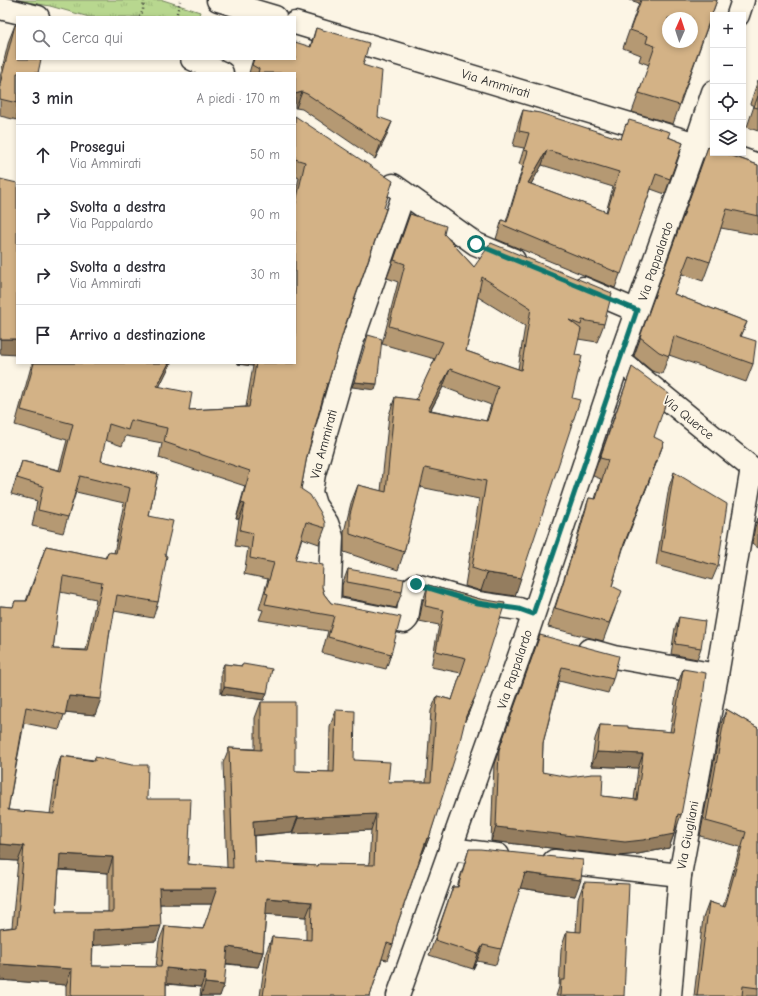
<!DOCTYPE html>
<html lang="it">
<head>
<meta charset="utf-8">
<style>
	:root { --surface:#fff; --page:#f2f2f3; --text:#2b2b33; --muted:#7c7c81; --line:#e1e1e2 }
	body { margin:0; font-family:"Comic Neue",sans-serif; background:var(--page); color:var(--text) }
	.controls { position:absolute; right:12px; top:12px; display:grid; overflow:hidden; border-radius:0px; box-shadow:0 2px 6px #0003 }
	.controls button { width:36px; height:36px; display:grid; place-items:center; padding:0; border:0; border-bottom:1px solid var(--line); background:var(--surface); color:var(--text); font:20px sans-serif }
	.compass { position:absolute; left:662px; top:12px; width:36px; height:36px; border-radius:50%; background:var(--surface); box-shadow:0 2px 6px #0003; rotate:3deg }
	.stop { position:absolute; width:12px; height:12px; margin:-9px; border:3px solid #0f766e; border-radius:50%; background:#fff }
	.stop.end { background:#0f766e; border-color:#fff; box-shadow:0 1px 4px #0008 }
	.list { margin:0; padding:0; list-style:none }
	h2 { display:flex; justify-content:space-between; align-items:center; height:52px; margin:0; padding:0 16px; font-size:17px }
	h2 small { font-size:13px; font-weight:400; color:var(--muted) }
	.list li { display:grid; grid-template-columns:26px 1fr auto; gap:12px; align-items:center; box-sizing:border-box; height:60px; padding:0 16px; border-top:1px solid var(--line) }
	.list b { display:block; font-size:15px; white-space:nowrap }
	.list p { margin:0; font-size:13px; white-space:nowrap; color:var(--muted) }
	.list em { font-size:13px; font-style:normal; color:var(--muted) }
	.icon { flex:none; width:22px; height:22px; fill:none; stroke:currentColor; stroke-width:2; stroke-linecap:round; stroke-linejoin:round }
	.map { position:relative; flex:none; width:758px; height:996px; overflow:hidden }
	.search { position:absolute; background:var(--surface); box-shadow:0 2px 6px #0003; left:16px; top:16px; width:280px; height:44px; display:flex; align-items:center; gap:10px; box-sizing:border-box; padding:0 14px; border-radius:0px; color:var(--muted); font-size:15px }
	.panel { position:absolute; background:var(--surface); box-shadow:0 2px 6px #0003; left:16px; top:72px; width:280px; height:292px; border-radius:0px }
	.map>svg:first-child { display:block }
</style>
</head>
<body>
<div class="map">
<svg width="758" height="996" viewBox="0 0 758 996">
	<defs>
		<pattern id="grass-tufts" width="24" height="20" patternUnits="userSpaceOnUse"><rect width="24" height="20" fill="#b8d78f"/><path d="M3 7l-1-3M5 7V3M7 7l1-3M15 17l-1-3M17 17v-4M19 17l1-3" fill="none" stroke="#9eb97c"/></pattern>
	</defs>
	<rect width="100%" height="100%" fill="#fcf5e5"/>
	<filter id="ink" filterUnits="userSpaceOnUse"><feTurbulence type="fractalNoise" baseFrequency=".025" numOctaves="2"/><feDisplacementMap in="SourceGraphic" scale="8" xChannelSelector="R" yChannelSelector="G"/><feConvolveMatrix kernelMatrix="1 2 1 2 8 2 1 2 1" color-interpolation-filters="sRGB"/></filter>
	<g filter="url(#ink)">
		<!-- grass -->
		<polygon fill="url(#grass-tufts)" stroke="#72815d" points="15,0 163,0 200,12 198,17 89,17 50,6"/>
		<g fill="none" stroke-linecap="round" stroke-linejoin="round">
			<!-- minor casing -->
			<g stroke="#2b2b2b" stroke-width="25">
				<g id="minor">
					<polyline points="218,0 275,17"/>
					<polyline points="0,8 38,17"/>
					<polyline points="295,23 713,149"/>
					<polyline points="192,59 222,73"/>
					<polyline points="724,153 758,165"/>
					<polyline points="393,185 476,244 514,260"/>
					<polyline points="404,193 351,345 314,474 311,492 315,505 327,523 332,537 329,603 332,608 404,622 407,619 412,588 416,585 478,603 519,609 533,614"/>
					<polyline points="583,288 637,311"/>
					<polyline points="619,360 758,473"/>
					<polyline points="589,650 614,657 717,675"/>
					<polyline points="450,849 498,855"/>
					<polyline points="554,861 680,875"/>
					<polyline points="670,996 680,875 717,675 752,468"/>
				</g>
			</g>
			<!-- major casing -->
			<g stroke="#2b2b2b" stroke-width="25">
				<g id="major">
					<polyline points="738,15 743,0"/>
					<polyline points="398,996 527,634 619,360 696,143 713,92"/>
				</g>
			</g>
			<!-- path -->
			<g stroke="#2b2b2b" stroke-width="2.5" stroke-dasharray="1 3" stroke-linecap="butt">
				<polyline points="140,17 143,10 144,0"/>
				<polyline points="176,17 180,1"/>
			</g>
			<!-- minor -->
			<use href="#minor" stroke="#fcf5e5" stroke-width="22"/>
			<!-- major -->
			<use href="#major" stroke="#fcf5e5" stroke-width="22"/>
		</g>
		<!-- wall -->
		<g fill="#b59973" stroke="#2b2b2b" fill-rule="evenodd">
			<polygon points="630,0 717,0 673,124 632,112 649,65 639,61 641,55 623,48 639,3"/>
			<polygon points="15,25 17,73 17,120 0,116 0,77 9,40"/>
			<polygon points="316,28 363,65 378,117 386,137 375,159 302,109 296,108 295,73 249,73 253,59 295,59 310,47"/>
			<polygon points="758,80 758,131 747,127 754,106 750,104"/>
			<path d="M523,110L621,139L626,124L668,137L683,143L665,194L651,189L615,288L496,239L502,220L506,222L523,166L519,164L524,148L513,146L518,124ZM542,165L613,187L606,212L531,184Z"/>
			<path d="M295,116L345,326L328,383L323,397L307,456L301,489L325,528L319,544L302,538L295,560L322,587L324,594L331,603L391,654L386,669L322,653L328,631L259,620L263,610L259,609L268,579L244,574L248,548L235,546L239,519H236L245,486L159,458L162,443L126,436L122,446L105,440L101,461L158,474L149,516L165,555L158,602L153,618L114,611L109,637L95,715L65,712L59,730L24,723L8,810L50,814L56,772L61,756L94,760L95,757L147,799L188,864L227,868L223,763L229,748L255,749V718L261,702L295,771L329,772L330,726L336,710L354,760L388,782H426L431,711L437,696L452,700L461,673L431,667L439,625L419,621L423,601L428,585L480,599L469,712L464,723L429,838L423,853L422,854L397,925L393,945L387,960L382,959L370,996H260L266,953L272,937L306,940V917L266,914L263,952L258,967L226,964L220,996H200L201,987L166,984V996H66V985L0,980V929L12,927L18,861L0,860V606L13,607L15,601H26L46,546L105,558L108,552L114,553L124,503L76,492L68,517L63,533L32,526L37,501L11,494L22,461L59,470L67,440L15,425L32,363H171L159,386L189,410L246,407L253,366L238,364L237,363H295V196L299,178L295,176ZM60,592L96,599L86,650L53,649ZM371,830L369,865L319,864L318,866L255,862L254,836L292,832V834ZM59,870L108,873V912H56ZM160,904H212L203,929L165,926L159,941L156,967L92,966L93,945L156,941Z"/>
			<polygon points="708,147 758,165 758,235 721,228 710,262 703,281 682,274 674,294 747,322 741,337 753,364 746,382 669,355 662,374 652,371 634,356"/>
			<path d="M410,214L444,234L474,267L604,324L597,342L578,339L515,596L481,591L465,586L479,499L420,487L404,552L398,570L344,552V532L351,503L358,485L381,491L389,415L395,397L416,400L435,359L382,344L398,282L387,278ZM478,297L525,326L518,369L466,351ZM443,387L491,405L486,421L431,410Z"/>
			<polygon points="632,367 654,437 657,461 623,549 612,586 615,609 603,641 548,627 574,548 583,516 589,498 595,499 601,479 593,476"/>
			<polygon points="674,472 718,566 712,580 656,565 669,487"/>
			<polygon points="758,518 758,548 752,543 755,527"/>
			<polygon points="348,569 402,592 396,608 342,597 342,585"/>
			<polygon points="679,617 701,648 697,659 671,654 675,628"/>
			<polygon points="540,635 613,679 608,693 559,681 543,743 542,772 602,796 634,800 638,768 591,766 595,739 600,725 670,732 678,683 683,669 681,815 676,829 675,829 674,834 669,848 638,854 619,856 491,841 494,764"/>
			<polygon points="224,664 242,666 264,700 221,694 221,671"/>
			<polygon points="726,709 758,728 758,996 694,996 703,918 709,902 723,907 740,847 700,836 721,724"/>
			<polygon points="469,849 575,896 520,888 501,949 496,965 477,961 473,969 429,955 453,887 457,887"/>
			<polygon points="584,882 624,996 556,996 559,987 561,949 567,931 576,932 578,899"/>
		</g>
		<!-- shaded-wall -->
		<g fill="#947d5e" stroke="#2b2b2b">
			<polygon points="302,92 296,108 295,108 295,94"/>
			<polygon points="392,122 386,137 375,159 381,143"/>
			<polygon points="547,150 542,165 523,198 528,183"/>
			<polygon points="0,339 17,339 17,355 0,354"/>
			<polygon points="169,363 171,363 152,402 157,386"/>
			<polygon points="238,363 254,363 253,366 238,364"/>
			<polygon points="450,369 443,387 421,428 428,410"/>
			<polygon points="354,382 377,384 375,390 352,387"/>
			<polygon points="664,442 657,461 617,562 624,544"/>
			<polygon points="241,503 245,504 239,519 236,519"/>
			<polygon points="487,573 521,578 515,596 481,591"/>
			<polygon points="224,687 267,693 264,700 221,694"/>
			<polygon points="69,696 101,699 95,715 64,712"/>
			<polygon points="475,697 469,712 460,732 466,716"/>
			<polygon points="597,752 643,754 638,768 591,766"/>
			<polygon points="376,814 371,830 292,834 298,818"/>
			<polygon points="298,817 292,832 248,836 253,821"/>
			<polygon points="496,827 674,834 669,848 638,854 619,856 491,841"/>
			<polygon points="427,838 429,838 423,853 422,854"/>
			<polygon points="0,844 24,846 18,861 0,860"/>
			<polygon points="60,854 113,857 108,873 55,869"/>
			<polygon points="525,873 581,880 575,896 520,888"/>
			<polygon points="159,888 217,888 212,904 154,904"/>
			<polygon points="267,898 312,902 306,917 262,914"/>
			<polygon points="161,926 156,941 87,946 93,930"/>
			<polygon points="483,945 477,961 473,969 478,954"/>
			<polygon points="228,947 263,952 258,967 222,963"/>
			<polygon points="0,964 72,969 66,985 0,980"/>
			<polygon points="166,968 206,972 201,987 161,983"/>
			<polygon points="205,983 224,985 220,996 201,996"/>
		</g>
		<!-- building -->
		<g fill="#d3b286" stroke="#2b2b2b" fill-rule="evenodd">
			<path d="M641,0H717L679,105L639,93L655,46L646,43L648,36L630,30ZM668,18H692V42H668Z"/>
			<polygon points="15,25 17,25 17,59 41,59 38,73 17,73 17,103 0,99 0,84"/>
			<polygon points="316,28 369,43 363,65 382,71 378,117 392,122 381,143 307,94 302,92 295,94 295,73 258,73 259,69 252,65 254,59 295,59 295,42 311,47"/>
			<polygon points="758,96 758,108 754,107"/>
			<path d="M523,110L540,113L621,139L626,124L627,125L629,120L670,132L668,137L683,143L670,179L656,174L621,274L501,224L502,220L507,222L528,151L524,150L529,133L519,131ZM547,150L619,172L607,212L528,183Z"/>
			<path d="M295,116L393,181L384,208L386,209L345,326L328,383H327L307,456L301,489L310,495L321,513L325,523V528L306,522L295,560L323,565L322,587L324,594L331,603L401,617L391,654L328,637L334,616L265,604L268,594L265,593L274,563L250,558L253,533L240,530L245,504L241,503L250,471L164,442L167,428L131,420L128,430L109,424L101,461L158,474L149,516L173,521L165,555L167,556L158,602L117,595L111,630L110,629L101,699L69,696L65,715L26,707L8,810L54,814L61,756L95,761V757L132,765H148L147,799H191L188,864L233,868L229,748L261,750V702H295V771L334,772L336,710L355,711L354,760L390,762L388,782H431L437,696L452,700L466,658L436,651L444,610L425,606L428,585L480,599L505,603L475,697L466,716L459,745L429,838H427L397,925L393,945L387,943L370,996H263L272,937L311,940L312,902L267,898L263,952L228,947L224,985L205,983L206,972L166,968V996H71L72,969L0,964V929L17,927L24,846L0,844V606L13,607L15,601H27L46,546L106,558L108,552L116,553L130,488L80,476L68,517L38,510L43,486L17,478L22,461L61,471L73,424L21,410L34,363H169L157,386L192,393L189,410L249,407L256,363H295V207L305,162L295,159ZM63,576L102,583L88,651L53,649ZM376,814L374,865L319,864L318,866L255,862L253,821L298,817V818ZM60,854L113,857V912H56ZM159,888H217L203,929L165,926L161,967L92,966L93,930L161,926Z"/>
			<polygon points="708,147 713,149 713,153 724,153 758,165 758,216 727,209 710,262 689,255 674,294 747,322 740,336 756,341 753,364 674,336 669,356 659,352 640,337"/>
			<polygon points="0,179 17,183 17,339 0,339"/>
			<path d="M410,214L446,226L444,234L474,267L491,243L612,293L604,324L582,320L581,325L569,320L581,329L575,355L582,356L572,398L580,400L521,578L487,573L472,568L486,481L425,468L404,552L350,534V514L358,485L386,492L395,397L419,400L416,399L443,342L389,326L405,264L394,260ZM482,277L531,308L521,370L466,351ZM450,369L498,387L487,421L428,410Z"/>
			<polygon points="368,335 382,339 377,384 354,382"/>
			<polygon points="632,367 669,394 654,437 664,442 624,544 612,586 622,591 609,623 555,608 580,530 589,498 596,499 608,460 600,458"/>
			<polygon points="674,472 727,504 718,566 661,551"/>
			<polygon points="348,569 404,579 402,592 347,582"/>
			<polygon points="679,617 705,621 701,648 675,644"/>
			<polygon points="540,635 619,656 613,679 562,667 543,743 542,772 569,777 592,774 603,774 602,796 637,800 643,754 597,752 600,725 628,726 628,728 673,732 683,669 706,673 703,697 681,815 678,814 674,834 643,840 625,842 496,827 499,750"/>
			<polygon points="224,664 242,666 243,664 272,669 267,693 224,687"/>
			<polygon points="726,709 758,728 758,988 743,986 742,996 697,996 709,902 725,907 746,832 706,821"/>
			<polygon points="469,849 480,849 583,860 581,880 525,873 501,949 483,945 478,954 435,940 453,887 458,887"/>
			<polygon points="584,882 629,884 624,996 560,996 561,980 565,980 567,931 581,932"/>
		</g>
	</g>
	<g fill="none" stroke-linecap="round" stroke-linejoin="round" filter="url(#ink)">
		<!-- route -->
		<polyline stroke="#0f766e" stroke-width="5" points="416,584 478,603 519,609 533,614 637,310 476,244"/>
	</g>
	<g text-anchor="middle" stroke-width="3.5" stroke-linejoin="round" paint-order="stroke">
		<!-- street labels -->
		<g font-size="13" fill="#2b2b2b" stroke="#fcf5e5">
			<text transform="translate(496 83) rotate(17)" y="5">Via Ammirati</text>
			<text transform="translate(655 261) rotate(-71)" y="5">Via Pappalardo</text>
			<text transform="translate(689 417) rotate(39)" y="5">Via Querce</text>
			<text transform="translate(323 444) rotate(-75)" y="5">Via Ammirati</text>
			<text transform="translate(514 669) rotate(-71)" y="5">Via Pappalardo</text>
			<text transform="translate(687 835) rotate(-79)" y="5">Via Giugliani</text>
		</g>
	</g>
</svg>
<div class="controls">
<button>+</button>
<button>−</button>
<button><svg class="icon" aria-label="locate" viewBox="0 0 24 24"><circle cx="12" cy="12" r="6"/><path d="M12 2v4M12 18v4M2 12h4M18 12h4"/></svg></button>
<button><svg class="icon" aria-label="layers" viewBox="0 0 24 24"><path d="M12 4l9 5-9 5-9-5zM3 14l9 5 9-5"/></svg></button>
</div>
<svg class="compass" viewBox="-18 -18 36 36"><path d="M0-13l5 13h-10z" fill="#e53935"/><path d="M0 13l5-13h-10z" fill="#7c7c81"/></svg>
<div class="stop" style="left:476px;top:244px"></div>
<div class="stop end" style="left:416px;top:584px"></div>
<div class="search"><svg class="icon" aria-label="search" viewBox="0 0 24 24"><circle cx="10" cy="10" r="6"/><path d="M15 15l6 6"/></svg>Cerca qui</div>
<section class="panel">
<h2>3 min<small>A piedi · 170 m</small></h2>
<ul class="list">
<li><svg class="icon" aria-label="ahead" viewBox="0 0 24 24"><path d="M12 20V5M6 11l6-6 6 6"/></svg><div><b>Prosegui</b><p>Via Ammirati</p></div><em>50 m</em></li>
<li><svg class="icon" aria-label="right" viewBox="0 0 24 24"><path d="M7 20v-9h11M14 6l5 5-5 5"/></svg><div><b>Svolta a destra</b><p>Via Pappalardo</p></div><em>90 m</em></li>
<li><svg class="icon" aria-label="right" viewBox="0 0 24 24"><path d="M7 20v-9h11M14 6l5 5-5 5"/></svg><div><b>Svolta a destra</b><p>Via Ammirati</p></div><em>30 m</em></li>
<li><svg class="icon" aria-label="arrive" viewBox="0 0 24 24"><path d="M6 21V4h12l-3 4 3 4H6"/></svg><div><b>Arrivo a destinazione</b></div></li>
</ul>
</section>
</div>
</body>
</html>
